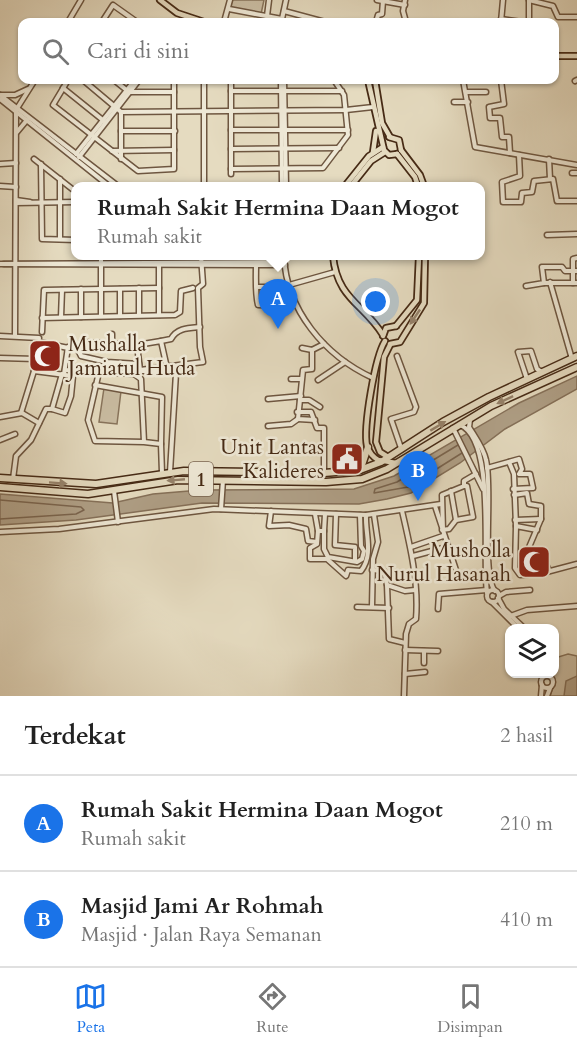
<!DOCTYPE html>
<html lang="id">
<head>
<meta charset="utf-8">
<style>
	:root { --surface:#fff; --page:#f2f2f2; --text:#222; --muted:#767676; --line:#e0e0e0; --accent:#1a73e8 }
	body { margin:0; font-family:Cardo,serif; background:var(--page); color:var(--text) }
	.controls { position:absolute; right:18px; bottom:18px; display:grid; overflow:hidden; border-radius:12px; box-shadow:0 2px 4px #0004 }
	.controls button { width:54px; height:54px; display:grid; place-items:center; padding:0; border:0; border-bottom:2px solid var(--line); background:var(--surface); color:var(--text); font:30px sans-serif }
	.you { position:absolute; left:376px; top:302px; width:21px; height:21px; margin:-15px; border:4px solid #fff; border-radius:50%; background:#1a73e8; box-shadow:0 0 0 9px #1a73e833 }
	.badge { display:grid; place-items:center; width:39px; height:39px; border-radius:50%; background:var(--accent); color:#fff; font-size:20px; font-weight:700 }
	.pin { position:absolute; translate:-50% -50px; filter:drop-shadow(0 2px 3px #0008) }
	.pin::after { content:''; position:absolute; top:32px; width:21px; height:18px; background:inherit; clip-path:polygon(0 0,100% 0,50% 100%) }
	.popup { position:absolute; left:71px; top:182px; width:414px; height:78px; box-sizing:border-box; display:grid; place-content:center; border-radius:12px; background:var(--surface); filter:drop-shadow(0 2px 4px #0005); font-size:20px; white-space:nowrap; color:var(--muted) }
	.popup b { font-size:22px; color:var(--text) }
	.popup::after { content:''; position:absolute; left:50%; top:100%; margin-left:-12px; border:12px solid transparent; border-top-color:var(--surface) }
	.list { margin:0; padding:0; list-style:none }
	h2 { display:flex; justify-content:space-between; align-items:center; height:78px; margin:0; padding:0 24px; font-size:26px }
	h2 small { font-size:20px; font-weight:400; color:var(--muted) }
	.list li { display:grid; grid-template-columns:39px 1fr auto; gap:18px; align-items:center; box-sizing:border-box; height:96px; padding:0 24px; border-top:2px solid var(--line) }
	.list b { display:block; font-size:22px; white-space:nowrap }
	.list p { margin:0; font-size:20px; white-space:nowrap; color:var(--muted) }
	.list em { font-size:20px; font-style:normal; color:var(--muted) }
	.icon { flex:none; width:33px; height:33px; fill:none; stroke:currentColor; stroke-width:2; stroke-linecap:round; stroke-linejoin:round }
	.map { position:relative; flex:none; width:577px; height:696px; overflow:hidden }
	.search { position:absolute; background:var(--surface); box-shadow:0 2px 4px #0004; left:18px; right:18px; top:18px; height:66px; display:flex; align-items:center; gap:15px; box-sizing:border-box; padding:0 21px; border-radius:12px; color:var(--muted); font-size:22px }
	.sheet { height:270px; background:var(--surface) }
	nav { display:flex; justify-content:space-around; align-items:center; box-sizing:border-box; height:84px; border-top:2px solid var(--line); background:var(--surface); font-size:16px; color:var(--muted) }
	nav a { display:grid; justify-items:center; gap:3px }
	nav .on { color:var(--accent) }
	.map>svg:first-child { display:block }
</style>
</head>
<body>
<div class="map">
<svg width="577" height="696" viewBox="0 0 577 696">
	<rect width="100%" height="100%" fill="#e5dbc0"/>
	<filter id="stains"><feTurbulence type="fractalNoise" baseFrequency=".00333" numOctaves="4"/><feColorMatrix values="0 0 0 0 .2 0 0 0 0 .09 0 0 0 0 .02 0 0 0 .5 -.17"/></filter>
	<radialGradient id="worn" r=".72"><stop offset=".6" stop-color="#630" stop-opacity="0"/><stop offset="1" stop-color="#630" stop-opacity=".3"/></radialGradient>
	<!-- green -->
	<g fill="#cabda3" stroke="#88745c" stroke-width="1.5">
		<polygon points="232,0 264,0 261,14 230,8"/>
		<polygon points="104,388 121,391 117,424 99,422"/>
		<polygon points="568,654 577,656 577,696 550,696 554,684 552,674 554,674 555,658"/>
	</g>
	<!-- water -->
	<g fill="#af9f86" stroke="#857059" stroke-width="1.5">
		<polygon points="577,376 577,389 505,429 460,463 411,493 387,499 359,504 202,503 76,520 0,525 0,494 113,503 153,494 201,490 354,489 394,476 519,403"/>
		<polygon points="577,676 577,696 564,696 566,681"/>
	</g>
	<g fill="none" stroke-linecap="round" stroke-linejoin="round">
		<!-- shore -->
		<g stroke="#7a644e" stroke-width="1.5">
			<polyline points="458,445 397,482 375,489 374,493 408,487 462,453"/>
			<polyline points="0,500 81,507 84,510 76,514 0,519"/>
		</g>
		<!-- minor casing -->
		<g stroke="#6e5640" stroke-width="7">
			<g id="minor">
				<polyline points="377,0 405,5"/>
				<polyline points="405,0 403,11 406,22"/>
				<polyline points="529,0 553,6 558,17 577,17"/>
				<polyline points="229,9 282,19 286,0"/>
				<polyline points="284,11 325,22"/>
				<polyline points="267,16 269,0"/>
				<polyline points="501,19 522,22"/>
				<polyline points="68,22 81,0"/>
				<polyline points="102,22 113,5 137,22"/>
				<polyline points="224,22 230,0"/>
				<polyline points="376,22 378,15 382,14 383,1"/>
				<polyline points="501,22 503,0"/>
				<polyline points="529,22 529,0"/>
				<polyline points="68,80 53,105 138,171 174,169 174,80"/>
				<polyline points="83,80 121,112 346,110 373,107"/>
				<polyline points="114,80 129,92 174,92"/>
				<polyline points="231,80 231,174"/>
				<polyline points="281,80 282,186"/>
				<polyline points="284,80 286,186"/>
				<polyline points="463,80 475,147 577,165"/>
				<polyline points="501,80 504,104 489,107 490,118 500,118 502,137 509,137 510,153"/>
				<polyline points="575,81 577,80"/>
				<polyline points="63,88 104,121"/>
				<polyline points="231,91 342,91"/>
				<polyline points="466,92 486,92"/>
				<polyline points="0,95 118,186"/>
				<polyline points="1,95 15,95 28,89"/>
				<polyline points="0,99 109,186"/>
				<polyline points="454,102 468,102"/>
				<polyline points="231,130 348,130"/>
				<polyline points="121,131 175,131"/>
				<polyline points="17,132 27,120"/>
				<polyline points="231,149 339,148"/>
				<polyline points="112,151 174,150"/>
				<polyline points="76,154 135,80"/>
				<polyline points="519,155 520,176 502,182 503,202 521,202 522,193 532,192 534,181 553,179 557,201 577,201"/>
				<polyline points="79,157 139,80"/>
				<polyline points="34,159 76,192"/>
				<polyline points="121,159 121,112"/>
				<polyline points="549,159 550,179"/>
				<polyline points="0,164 16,163"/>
				<polyline points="41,164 42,239 76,240"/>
				<polyline points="231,169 323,168 348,135 344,95 334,80"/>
				<polyline points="572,173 577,173"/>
				<polyline points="60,179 60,239"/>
				<polyline points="0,186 16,187"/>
				<polyline points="204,186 204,80"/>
				<polyline points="16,200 30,202"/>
				<polyline points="16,203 76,202"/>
				<polyline points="547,235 577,234"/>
				<path d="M284,256C286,310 325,356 373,378"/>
				<polyline points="0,264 284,262"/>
				<polyline points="4,264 285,265"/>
				<path d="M256,265C256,278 255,293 258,305L286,306L287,300L281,287H256"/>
				<polyline points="550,282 572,359"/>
				<polyline points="544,283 577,283"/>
				<polyline points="573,283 573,259 577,258"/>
				<polyline points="289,285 335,272"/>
				<polyline points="526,286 544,283 542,267 562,267 565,271 577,271"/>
				<polyline points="81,289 81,317"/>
				<polyline points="139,315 139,288"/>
				<polyline points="159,315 159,266"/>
				<polyline points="101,316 101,256"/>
				<polyline points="120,316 120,289"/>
				<polyline points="61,317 62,290"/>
				<polyline points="42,318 175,315 180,312 181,291 193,288"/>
				<polyline points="42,332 44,290 159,288"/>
				<polyline points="0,336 39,338 34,371 73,376 71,396 65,413 52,409"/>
				<polyline points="15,336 16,110 35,80"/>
				<path d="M161,341L171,339C177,328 188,328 200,327"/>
				<polyline points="39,342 78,350 81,356 107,362 139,364"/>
				<polyline points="112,345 112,334"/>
				<polyline points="137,345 161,341 167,368"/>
				<polyline points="302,348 312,350 324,344"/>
				<polyline points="79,350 82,342 137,345 140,370"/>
				<polyline points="312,350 312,369 303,370 298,419 315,420"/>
				<polyline points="397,356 416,407 414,412 391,419 401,448"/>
				<polyline points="0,358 36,359"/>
				<polyline points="65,370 88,372"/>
				<polyline points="140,370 203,362 200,347 198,288 203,284 201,256"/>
				<polyline points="140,371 174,371 176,373 170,472"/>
				<polyline points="64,374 68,347"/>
				<polyline points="291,379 301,379"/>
				<polyline points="527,379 518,352 531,351 537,369 542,372"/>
				<polyline points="318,380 345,362"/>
				<polyline points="95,385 162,397 161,444"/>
				<polyline points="268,399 301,396"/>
				<polyline points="300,400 309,400 320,407"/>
				<polyline points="297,412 311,412 317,428 324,428 324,473"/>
				<polyline points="21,413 34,371"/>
				<polyline points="0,417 22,413 39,423"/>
				<path d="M470,420L469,427C475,437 484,449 486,460C493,489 481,574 495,591"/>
				<path d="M460,425C496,439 482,558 487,593"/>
				<polyline points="268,426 291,424 298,419"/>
				<polyline points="453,428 483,489"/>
				<polyline points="0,440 15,434"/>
				<polyline points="144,442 95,441 88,420 99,372 134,374 141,379 144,442 161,444 162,473"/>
				<polyline points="509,462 514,474 516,526"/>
				<polyline points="487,468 519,459 522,469 519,474 530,474 533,488 513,489"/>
				<polyline points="13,479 16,456 31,440 46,409 52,409 62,374"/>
				<polyline points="114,491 118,522"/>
				<polyline points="451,491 456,520"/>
				<polyline points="514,495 527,493 529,504 541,506 541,519 524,559 543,559 549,570"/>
				<polyline points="435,506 457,573"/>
				<polyline points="221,509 223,480"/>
				<polyline points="271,511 269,526 289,525 306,529 308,541 317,542"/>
				<path d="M402,511C410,545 419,583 416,619L409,624L406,634L404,696"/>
				<polyline points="315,514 318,531 324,531 324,549 328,557 357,562 362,559 364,551 361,546 360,515"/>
				<polyline points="336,514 335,545 355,547 355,561"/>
				<polyline points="515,520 541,519"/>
				<polyline points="442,530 449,529 456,520 473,517 467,486 464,486"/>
				<polyline points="443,530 442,495 464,486 464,481 476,474"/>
				<polyline points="537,530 516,526 515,568 520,575 539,574 577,564"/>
				<path d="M318,531L317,544L310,548V559H327L346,576L348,570L361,571C374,554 365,534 366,515"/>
				<polyline points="324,531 325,514"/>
				<polyline points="0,532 59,529 214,509 366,515 441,504"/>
				<polyline points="411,547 443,536"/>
				<polyline points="413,556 447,547"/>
				<polyline points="372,570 384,571 387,585 405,591 415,590"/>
				<polyline points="387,585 389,639 405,643"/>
				<circle cx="493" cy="596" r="6"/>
				<polyline points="499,596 506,592 530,590"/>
				<polyline points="498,598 504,609 524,628"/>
				<polyline points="492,602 518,628"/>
				<polyline points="372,606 373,559 378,542 374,515"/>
				<polyline points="357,607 389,608"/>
				<polyline points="438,609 439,594 487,590"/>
				<polyline points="508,617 527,610 577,606"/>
				<polyline points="405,650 438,651"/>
				<polyline points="424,663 424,651"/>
				<polyline points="405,674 425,672"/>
				<circle cx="547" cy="682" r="6"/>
				<polyline points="541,696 542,685"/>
				<polyline points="547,696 550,688"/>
			</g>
		</g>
		<!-- major casing -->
		<g stroke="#462a15" stroke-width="8">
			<g id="major">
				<polyline points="160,0 177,13 204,22"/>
				<polyline points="210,22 217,22"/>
				<polyline points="554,56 577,56"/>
				<polyline points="368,80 384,150 389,155 397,154"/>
				<polyline points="375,80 382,123 390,137"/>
				<polyline points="389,137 399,140 401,150"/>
				<polyline points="401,150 420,175 424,186"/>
				<polyline points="373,152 376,131"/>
				<polyline points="397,154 415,177 418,186"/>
				<polyline points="345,186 369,156 383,147"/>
				<polyline points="351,186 371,161 385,152"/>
				<path d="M333,256C337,299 364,304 383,335"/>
				<polyline points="396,326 417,300 419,256"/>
				<polyline points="383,336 386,328 396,326"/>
				<path d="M385,341C375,357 363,427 367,446C369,452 373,457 378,460L396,463"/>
				<polyline points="390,344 400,342 424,303 425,256"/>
				<polyline points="388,457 380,452 376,442 384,357 390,345"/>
			</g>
		</g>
		<!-- highway casing -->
		<g stroke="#462a15" stroke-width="9">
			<g id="highway">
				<polyline points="356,469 362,465 368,447"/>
				<polyline points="0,478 96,484 184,471 324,473 360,470 381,462 443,422 489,397 577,356"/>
				<polyline points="0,487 88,494 178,480 326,482 362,479 387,469 491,406 577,367"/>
			</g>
		</g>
		<!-- minor -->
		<use href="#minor" stroke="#eee8d6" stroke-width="4"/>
		<!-- major -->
		<use href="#major" stroke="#e5dbc0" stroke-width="4.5"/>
		<!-- highway -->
		<use href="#highway" stroke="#e5dbc0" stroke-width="6"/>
	</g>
	<!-- one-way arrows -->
	<defs><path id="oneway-solid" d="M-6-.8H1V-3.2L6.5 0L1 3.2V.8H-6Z" transform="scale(1.5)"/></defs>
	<g fill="#96826a">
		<use href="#oneway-solid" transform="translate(415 317) rotate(124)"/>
		<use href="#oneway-solid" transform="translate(505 400) rotate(155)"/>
		<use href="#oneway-solid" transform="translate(438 426) rotate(-31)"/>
		<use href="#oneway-solid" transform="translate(176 480) rotate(175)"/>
		<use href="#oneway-solid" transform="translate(58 483) rotate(4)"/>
	</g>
	<!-- icons -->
	<defs>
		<g id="mosque-square" transform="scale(1.725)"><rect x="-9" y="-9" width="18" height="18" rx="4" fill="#8f2418" stroke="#eee8d6"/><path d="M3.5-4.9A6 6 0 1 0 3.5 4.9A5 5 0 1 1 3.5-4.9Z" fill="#fff"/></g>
		<g id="civic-square" transform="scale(1.725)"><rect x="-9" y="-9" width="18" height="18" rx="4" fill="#8f2418" stroke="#eee8d6"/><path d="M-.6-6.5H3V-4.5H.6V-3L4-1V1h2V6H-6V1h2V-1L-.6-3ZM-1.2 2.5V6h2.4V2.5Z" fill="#fff"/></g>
	</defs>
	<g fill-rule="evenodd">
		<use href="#mosque-square" x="45" y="356"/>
		<use href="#civic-square" x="347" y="459"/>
		<use href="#mosque-square" x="534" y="562"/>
	</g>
	<g text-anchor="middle" stroke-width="5" stroke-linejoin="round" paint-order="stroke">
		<!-- shield labels -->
		<rect fill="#eee8d6" stroke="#78634f" stroke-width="1.5" x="189" y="462" width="24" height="34" rx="4.5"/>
		<g font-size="20" font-weight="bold" fill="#462a15">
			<text x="201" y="486">1</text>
		</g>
		<!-- poi labels -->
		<g font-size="21" fill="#462a15" stroke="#eee8d6" text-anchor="end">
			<text x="68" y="351" text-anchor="start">Mushalla<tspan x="68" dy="24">Jamiatul Huda</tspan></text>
			<text x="324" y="454">Unit Lantas<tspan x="324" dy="24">Kalideres</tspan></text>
			<text x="511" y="557">Musholla<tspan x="511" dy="24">Nurul Hasanah</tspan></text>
		</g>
	</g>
	<rect width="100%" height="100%" filter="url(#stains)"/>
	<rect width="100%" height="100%" fill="url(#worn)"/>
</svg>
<div class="controls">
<button><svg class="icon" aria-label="layers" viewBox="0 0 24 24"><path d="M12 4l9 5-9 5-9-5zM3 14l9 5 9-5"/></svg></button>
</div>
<div class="you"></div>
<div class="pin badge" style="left:278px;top:329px">A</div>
<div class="popup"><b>Rumah Sakit Hermina Daan Mogot</b>Rumah sakit</div>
<div class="pin badge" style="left:418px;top:501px">B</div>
<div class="search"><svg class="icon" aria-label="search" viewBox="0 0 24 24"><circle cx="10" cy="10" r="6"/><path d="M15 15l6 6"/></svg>Cari di sini</div>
</div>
<section class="sheet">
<h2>Terdekat<small>2 hasil</small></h2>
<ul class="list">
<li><span class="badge">A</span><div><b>Rumah Sakit Hermina Daan Mogot</b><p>Rumah sakit</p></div><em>210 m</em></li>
<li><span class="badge">B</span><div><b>Masjid Jami Ar Rohmah</b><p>Masjid · Jalan Raya Semanan</p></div><em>410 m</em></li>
</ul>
</section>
<nav>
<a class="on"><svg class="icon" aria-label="map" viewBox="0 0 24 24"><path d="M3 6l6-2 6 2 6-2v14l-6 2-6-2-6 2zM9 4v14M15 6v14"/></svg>Peta</a>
<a><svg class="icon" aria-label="directions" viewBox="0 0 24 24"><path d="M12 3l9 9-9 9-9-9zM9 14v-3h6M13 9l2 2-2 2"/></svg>Rute</a>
<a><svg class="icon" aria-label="saved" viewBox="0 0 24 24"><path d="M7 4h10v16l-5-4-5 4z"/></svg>Disimpan</a>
</nav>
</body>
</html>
